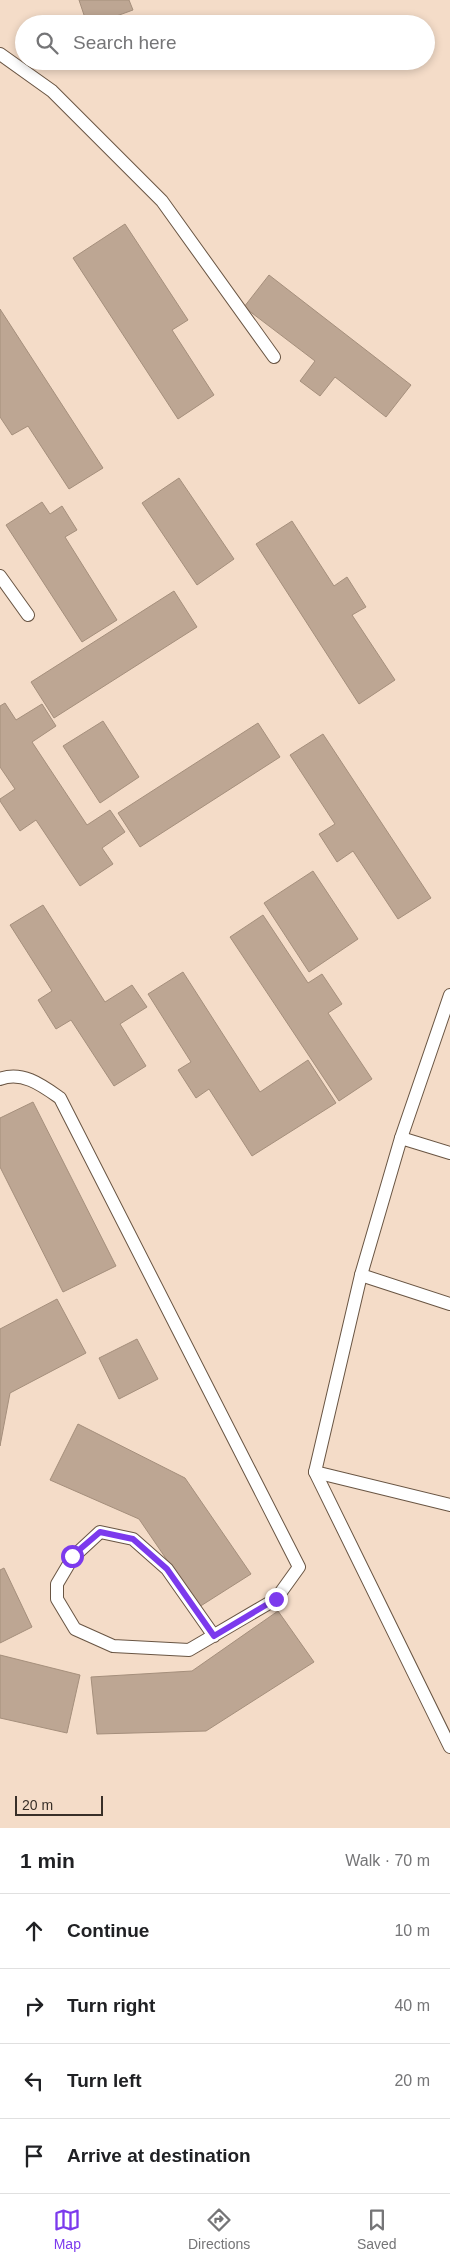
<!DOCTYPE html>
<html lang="en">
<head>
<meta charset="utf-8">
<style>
	:root { --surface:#fff; --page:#f6f6f6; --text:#202124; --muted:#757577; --line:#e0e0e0; --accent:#7c3aed }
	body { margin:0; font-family:Arial,sans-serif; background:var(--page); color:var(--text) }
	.scale { position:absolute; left:15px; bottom:12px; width:88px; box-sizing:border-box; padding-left:5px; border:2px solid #382f28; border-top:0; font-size:14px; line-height:18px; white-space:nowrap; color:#382f28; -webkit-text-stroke:4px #f4dcc8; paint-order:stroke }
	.stop { position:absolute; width:15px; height:15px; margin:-11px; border:4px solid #7c3aed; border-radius:50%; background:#fff }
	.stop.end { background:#7c3aed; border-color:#fff; box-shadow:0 1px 5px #0008 }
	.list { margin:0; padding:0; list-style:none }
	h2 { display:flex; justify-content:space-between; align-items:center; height:65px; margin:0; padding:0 20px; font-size:21px }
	h2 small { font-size:16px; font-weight:400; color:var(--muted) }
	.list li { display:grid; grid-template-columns:32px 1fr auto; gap:15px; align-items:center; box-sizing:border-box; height:75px; padding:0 20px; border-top:1px solid var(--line) }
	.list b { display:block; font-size:19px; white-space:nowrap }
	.list em { font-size:16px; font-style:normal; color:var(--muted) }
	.icon { flex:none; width:28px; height:28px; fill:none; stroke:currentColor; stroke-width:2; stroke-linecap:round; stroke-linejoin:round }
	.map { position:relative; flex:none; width:450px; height:1828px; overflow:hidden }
	.search { position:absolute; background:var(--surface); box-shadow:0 2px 8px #0003; left:15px; right:15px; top:15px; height:55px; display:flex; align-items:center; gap:12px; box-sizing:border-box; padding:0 18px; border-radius:28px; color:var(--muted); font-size:19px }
	.sheet { height:365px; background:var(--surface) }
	nav { display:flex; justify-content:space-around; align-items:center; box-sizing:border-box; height:70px; border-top:1px solid var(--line); background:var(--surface); font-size:14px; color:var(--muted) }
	nav a { display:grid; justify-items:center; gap:2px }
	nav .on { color:var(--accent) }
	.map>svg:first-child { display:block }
</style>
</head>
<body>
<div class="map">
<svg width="450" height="1828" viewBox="0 0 450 1828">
	<rect width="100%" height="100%" fill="#f4dcc8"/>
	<!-- building -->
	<g fill="#bda693" stroke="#a58f7c">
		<polygon points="79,0 129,0 133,10 111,18 114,24 87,24"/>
		<polygon points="125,224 188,320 172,330 214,395 178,419 73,258"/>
		<polygon points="269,275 411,385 386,417 335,377 320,396 300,381 315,361 244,307"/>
		<polygon points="0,309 103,468 69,489 28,426 12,435 0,417"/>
		<polygon points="179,478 234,559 197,585 142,503"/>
		<polygon points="42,502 50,514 62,506 77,530 65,537 117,620 82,642 6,525"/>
		<polygon points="292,521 334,586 347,577 366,607 352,615 395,680 359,704 256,544"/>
		<polygon points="174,591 197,627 54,718 31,682"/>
		<polygon points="5,703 16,720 42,704 56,726 32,742 87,825 110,810 125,832 102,848 113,864 80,886 36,820 20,831 0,801 0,799 15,789 0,767 0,706"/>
		<polygon points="103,721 139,777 100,803 63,746"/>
		<polygon points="258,723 280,757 140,847 118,813"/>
		<polygon points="323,734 431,898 398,919 353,851 337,862 319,834 335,824 290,755"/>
		<polygon points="313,871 358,939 309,972 264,903"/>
		<polygon points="43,905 105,1002 132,985 147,1007 120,1024 146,1066 114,1086 71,1020 56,1029 38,1000 52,991 10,925"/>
		<polygon points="263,915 308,983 322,974 342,1004 328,1013 372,1079 339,1101 230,937"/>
		<polygon points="183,972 260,1092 308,1060 336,1103 252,1156 209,1089 196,1098 178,1070 191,1062 148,994"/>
		<polygon points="33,1102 116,1266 63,1292 0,1167 0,1118"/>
		<polygon points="57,1299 86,1353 10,1393 0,1446 0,1329"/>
		<polygon points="137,1339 158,1379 119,1399 99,1358"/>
		<polygon points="78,1424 185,1478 251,1574 199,1607 139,1519 50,1480"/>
		<polygon points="4,1568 32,1627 0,1643 0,1570"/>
		<polygon points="278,1611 314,1662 206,1731 97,1734 91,1677 192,1671"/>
		<polygon points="0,1655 80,1675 67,1733 0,1718"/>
	</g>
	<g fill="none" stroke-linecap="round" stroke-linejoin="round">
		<!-- lane casing -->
		<g stroke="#695543" stroke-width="14">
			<g id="lane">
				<polyline points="0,54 52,91 162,201 274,357"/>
				<polyline points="0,576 28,615"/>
				<polyline points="450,995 401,1138 361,1275 315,1472 450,1747"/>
				<path d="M0,1079C22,1070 43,1086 60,1098L299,1567L276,1599L189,1650L113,1646L75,1629L57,1599V1584L73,1557L100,1532L133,1539L167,1569L214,1636"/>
				<polyline points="401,1138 450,1153"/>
				<polyline points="361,1275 450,1304"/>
				<polyline points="315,1472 450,1505"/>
			</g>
		</g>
		<!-- lane -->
		<use href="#lane" stroke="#fff" stroke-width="12"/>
	</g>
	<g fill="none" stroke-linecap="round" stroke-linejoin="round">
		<!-- route -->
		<polyline stroke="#7c3aed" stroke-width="6" points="72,1556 100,1532 133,1539 167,1569 214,1636 276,1599"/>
	</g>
</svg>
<div class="scale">20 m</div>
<div class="stop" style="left:72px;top:1556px"></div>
<div class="stop end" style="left:276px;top:1599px"></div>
<div class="search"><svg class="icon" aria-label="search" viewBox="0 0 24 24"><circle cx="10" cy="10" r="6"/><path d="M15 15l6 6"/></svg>Search here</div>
</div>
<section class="sheet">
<h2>1 min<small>Walk · 70 m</small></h2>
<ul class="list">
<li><svg class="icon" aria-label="ahead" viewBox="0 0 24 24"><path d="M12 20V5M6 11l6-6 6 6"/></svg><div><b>Continue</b></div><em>10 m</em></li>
<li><svg class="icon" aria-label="right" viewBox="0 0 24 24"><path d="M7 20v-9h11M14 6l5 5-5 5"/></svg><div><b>Turn right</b></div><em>40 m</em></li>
<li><svg class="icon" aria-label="left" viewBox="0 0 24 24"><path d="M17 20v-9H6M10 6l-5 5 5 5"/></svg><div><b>Turn left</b></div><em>20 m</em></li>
<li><svg class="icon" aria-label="arrive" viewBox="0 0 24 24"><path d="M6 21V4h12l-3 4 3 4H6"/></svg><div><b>Arrive at destination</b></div></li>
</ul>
</section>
<nav>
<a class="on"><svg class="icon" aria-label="map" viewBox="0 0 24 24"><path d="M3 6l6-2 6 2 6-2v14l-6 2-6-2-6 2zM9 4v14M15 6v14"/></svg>Map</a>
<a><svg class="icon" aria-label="directions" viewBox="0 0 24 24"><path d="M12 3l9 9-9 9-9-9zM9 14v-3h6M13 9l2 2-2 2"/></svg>Directions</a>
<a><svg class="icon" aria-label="saved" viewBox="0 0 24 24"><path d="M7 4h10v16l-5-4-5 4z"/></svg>Saved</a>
</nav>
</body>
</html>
